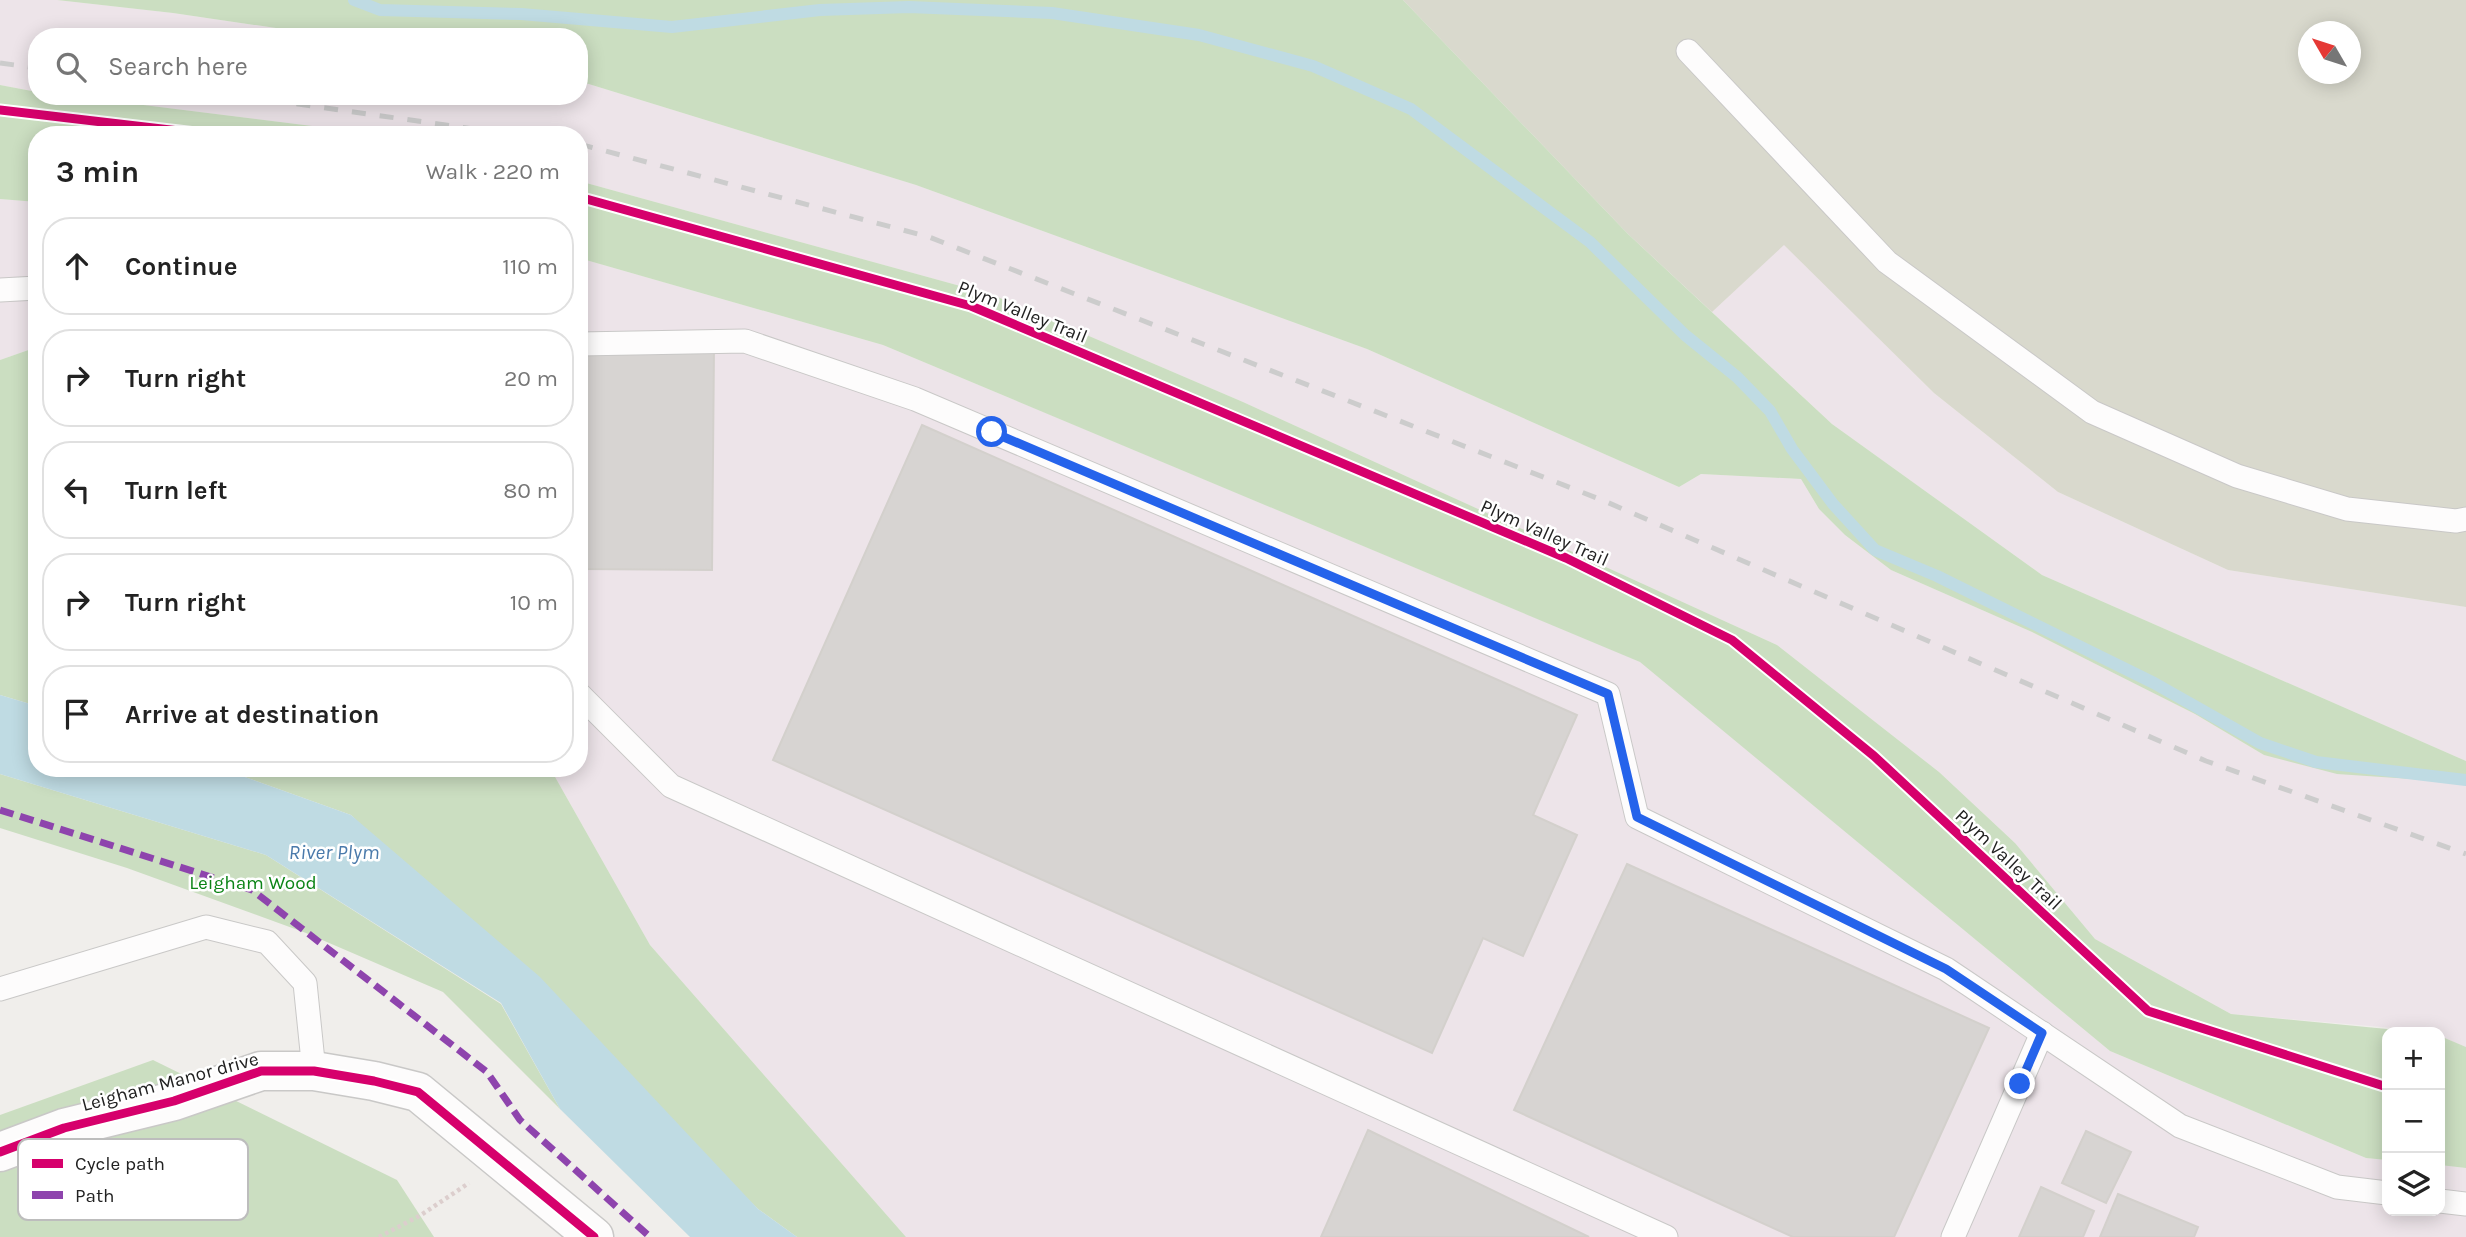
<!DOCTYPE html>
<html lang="en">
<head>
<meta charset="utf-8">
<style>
	:root { --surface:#fff; --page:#f6f6f6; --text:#222; --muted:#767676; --line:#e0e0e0 }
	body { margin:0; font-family:Karla,sans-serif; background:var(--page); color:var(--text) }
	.controls { position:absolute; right:21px; bottom:21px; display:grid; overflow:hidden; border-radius:14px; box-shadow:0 4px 18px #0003 }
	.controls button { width:63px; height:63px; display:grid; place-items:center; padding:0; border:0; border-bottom:2px solid var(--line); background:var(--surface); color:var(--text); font:35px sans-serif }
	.compass { position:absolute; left:2298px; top:21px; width:63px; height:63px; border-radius:50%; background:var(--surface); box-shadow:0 4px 18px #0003; rotate:309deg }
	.stop { position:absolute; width:21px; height:21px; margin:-16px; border:5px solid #2563eb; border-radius:50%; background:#fff }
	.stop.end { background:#2563eb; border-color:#fff; box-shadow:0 2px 7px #0008 }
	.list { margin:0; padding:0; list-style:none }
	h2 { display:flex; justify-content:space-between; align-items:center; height:91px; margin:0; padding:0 28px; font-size:30px }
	h2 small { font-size:23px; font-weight:400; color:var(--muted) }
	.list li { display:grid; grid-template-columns:46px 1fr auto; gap:21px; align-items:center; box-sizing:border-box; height:98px; margin:0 14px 14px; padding:0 14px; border:2px solid var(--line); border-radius:28px }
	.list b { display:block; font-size:26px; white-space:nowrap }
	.list em { font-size:23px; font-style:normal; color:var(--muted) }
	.icon { flex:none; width:38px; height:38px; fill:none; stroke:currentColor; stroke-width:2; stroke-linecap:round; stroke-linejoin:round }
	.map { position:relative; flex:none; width:2466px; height:1237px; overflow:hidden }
	.search { position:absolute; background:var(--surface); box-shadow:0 4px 18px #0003; left:28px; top:28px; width:560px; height:77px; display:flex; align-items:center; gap:18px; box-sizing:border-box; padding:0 24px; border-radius:28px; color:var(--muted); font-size:26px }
	.panel { position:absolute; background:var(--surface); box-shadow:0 4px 18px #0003; left:28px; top:126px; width:560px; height:651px; border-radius:28px }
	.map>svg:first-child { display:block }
</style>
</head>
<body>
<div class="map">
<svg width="2466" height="1237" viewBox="0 0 2466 1237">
	<rect width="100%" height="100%" fill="#f0eeeb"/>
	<!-- industrial -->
	<g fill="#ede4e9">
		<polygon points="0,0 57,0 173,13 337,37 37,37 37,92 0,85"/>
		<polygon points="579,81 916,185 1367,349 1679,487 1701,474 1801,479 1819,509 1845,535 1891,570 2032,632 2195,714 2264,755 2466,785 2466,1047 2440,1036 2440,1032 2231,1014 2095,939 2015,843 1939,772 1777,645 1243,402 993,295 579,181 579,135 384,135 71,96 579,96"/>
		<polygon points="0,199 37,202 37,347 0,360"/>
		<polygon points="1784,244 1934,393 2058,492 2228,570 2466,607 2466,761 2042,575 1832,424 1712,312"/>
		<polygon points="579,258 883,345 1641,662 2110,1051 2366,1158 2387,1160 2387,1211 2440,1211 2440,1165 2466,1168 2466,1237 906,1237 650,945 550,768 579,768"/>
	</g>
	<!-- construction -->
	<path fill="#d9d9cd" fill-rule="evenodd" d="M1403,0H2466V607L2228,570L2058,492L1934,393L1784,245L1712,312L1628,234ZM2308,32H2350V74H2308Z"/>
	<!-- forest -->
	<g fill="#cbdec1">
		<polygon points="57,0 1403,0 1628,234 1832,424 2042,575 2466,761 2466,785 2456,782 2337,774 2264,755 2195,714 2032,632 1891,570 1845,535 1819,509 1801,479 1701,474 1679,487 1367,349 916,185 579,81 579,37 337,37 173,13"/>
		<polygon points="0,85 37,92 37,96 71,96 384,135 37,135 37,202 0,199"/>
		<polygon points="579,181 993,295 1243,402 1777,645 1939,772 2015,843 2095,939 2231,1014 2418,1032 2387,1032 2387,1160 2366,1158 2110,1051 1640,662 883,345 579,258"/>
		<polygon points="37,347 37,706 0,695 0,360"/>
		<polygon points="220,768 550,768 650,945 906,1237 797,1237 758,1209 351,815"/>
		<polygon points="0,774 266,855 501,1004 560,1109 443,992 306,933 127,868 0,828"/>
		<polygon points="2440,1036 2466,1047 2466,1168 2440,1165"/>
		<polygon points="153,1060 397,1180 434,1237 0,1237 0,1115"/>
	</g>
	<!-- water -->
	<polygon fill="#bfdbe3" points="0,695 37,706 37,768 220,768 351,815 540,977 758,1209 797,1237 690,1237 560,1109 501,1003 266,855 0,774"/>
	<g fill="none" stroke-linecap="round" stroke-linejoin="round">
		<!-- stream -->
		<polyline stroke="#bfdbe3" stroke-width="12" points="354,0 380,10 521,14 672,27 820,10 909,7 1052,13 1199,35 1313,66 1411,109 1590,242 1685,335 1737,377 1770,411 1792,449 1833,504 1875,550 1937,576 2154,683 2260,743 2316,762 2466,780"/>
	</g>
	<!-- building -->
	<g fill="#d7d4d2" stroke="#d3d0cc" stroke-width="2">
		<polygon points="584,346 714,346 712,570 583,569"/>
		<polygon points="922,425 1577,715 1533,815 1577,835 1523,956 1483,938 1432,1053 773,760"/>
		<polygon points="1627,864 1989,1028 1894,1237 1793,1237 1514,1110"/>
		<polygon points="1368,1130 1589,1237 1321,1237"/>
		<polygon points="2086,1131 2131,1152 2106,1203 2062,1183"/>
		<polygon points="2041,1187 2094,1211 2083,1237 2019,1237"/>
		<polygon points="2118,1194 2198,1227 2194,1237 2100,1237"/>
	</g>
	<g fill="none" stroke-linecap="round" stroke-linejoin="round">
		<!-- lane casing -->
		<g stroke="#c9c8c7" stroke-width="25">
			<g id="lane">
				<polyline points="1688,51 1887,262 2092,412 2237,476 2347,509 2456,521 2466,519"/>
				<polyline points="0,290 37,288"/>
				<polyline points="579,344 745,341 915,399 1608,694 1637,817 1946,969 2180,1126 2337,1187 2387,1193"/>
				<polyline points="579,694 671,786 1666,1237"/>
				<polyline points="0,989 206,927 267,942 305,983 314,1071"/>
				<polyline points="2440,1201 2466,1204"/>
				<polyline points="1953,1237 2042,1033"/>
			</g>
		</g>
		<!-- street casing -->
		<g stroke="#c9c8c7" stroke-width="41">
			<polyline id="street" points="0,1152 64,1128 174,1101 261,1071 314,1071 374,1081 418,1092 594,1237"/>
		</g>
		<!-- path -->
		<polyline stroke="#dccecd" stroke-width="4.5" stroke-dasharray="3.5 3.5" stroke-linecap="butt" points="379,1237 421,1215 469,1183"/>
		<!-- lane -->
		<use href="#lane" stroke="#fdfcfc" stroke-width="23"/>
		<!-- street -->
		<use href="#street" stroke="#fdfcfc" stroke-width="38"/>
		<!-- rail -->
		<g stroke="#ccc" stroke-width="5" stroke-dasharray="14 14" stroke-linecap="butt">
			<polyline points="0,63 37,68"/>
			<polyline points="241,96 516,135"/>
			<polyline points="579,144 929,237 1602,500 2206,761 2466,854"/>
		</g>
		<!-- quiet -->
		<polyline stroke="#8e44ad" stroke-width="7" stroke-dasharray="14 7" stroke-linecap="butt" points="0,810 252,890 487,1072 520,1120 650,1237"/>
		<!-- cycleway casing -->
		<g stroke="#fff" stroke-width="13">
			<g id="cycleway">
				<polyline points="0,110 213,135"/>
				<polyline points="579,197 971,306 1566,558 1732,640 1874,756 2148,1011 2387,1087"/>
				<polyline points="0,1152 64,1128 174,1101 261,1071 314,1071 374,1081 418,1092 594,1237"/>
			</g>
		</g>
		<!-- cycleway -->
		<use href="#cycleway" stroke="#d6006c" stroke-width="9"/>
	</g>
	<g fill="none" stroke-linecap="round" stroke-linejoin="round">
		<!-- route -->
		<polyline stroke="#2563eb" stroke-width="9" points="992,432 1608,694 1637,817 1946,969 2042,1033 2020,1084"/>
	</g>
	<g text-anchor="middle" stroke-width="5" stroke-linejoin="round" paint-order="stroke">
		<!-- street labels -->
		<g font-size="19" fill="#222" stroke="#fff">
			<text transform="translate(1023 311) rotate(22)" y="7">Plym Valley Trail</text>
			<text transform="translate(1545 532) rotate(24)" y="7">Plym Valley Trail</text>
			<text transform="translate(2009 859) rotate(43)" y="7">Plym Valley Trail</text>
			<text transform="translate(170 1081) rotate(-15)" y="7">Leigham Manor drive</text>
		</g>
		<!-- park labels -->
		<g font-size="19" fill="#0c8416" stroke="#fff">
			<text x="253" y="889">Leigham Wood</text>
		</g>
		<!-- water labels -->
		<g font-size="21" font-style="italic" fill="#4a7aab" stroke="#fff">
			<text x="334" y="859">River Plym</text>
		</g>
	</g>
	<!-- legend -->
	<rect x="18" y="1139" width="230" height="81" rx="10" fill="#fff" stroke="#bdbdbd" stroke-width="2"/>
	<rect x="32" y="1159" width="31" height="9" fill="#d6006c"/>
	<rect x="32" y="1191" width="31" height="8" fill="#8e44ad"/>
	<g font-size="19" fill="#222">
		<text x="75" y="1170">Cycle path</text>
		<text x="75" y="1202">Path</text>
	</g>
</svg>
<div class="controls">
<button>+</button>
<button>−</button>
<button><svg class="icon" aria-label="layers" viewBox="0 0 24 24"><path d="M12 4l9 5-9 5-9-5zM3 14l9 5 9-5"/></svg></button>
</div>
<svg class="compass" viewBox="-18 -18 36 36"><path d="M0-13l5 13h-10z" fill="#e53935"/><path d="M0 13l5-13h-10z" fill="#767676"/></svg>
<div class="stop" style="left:992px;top:432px"></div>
<div class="stop end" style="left:2020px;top:1084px"></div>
<div class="search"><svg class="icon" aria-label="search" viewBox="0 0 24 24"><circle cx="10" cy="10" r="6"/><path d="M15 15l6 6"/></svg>Search here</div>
<section class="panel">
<h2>3 min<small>Walk · 220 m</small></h2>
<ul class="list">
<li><svg class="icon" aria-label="ahead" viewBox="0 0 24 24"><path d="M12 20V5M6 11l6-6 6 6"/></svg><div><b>Continue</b></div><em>110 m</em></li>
<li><svg class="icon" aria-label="right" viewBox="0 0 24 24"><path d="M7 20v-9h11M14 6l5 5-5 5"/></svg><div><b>Turn right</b></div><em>20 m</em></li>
<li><svg class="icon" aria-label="left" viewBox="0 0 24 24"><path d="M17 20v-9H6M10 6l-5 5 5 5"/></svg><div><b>Turn left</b></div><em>80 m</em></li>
<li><svg class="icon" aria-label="right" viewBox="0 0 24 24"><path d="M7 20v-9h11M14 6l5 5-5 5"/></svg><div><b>Turn right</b></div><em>10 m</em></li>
<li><svg class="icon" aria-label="arrive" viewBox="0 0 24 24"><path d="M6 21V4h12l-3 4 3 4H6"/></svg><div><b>Arrive at destination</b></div></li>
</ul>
</section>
</div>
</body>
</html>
